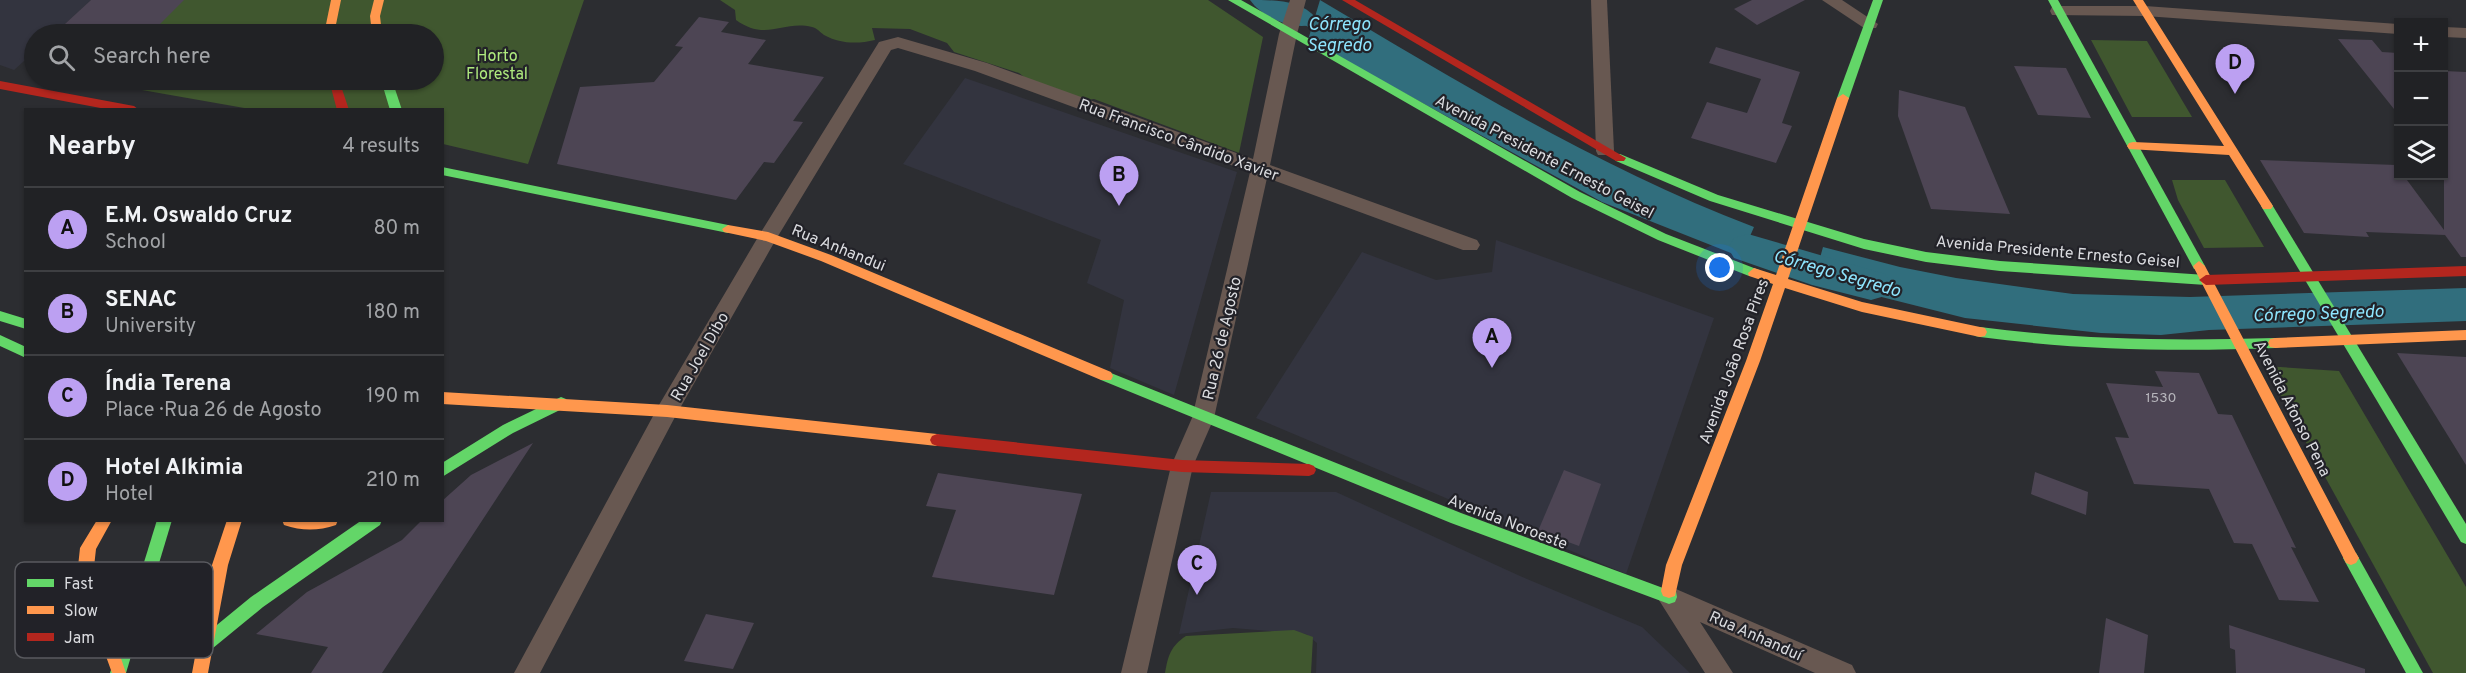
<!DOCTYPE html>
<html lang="en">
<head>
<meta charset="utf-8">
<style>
	:root { --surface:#212225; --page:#292a2d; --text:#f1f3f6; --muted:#a2a4a7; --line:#3e3f42; --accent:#bca0f2 }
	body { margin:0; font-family:Overpass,sans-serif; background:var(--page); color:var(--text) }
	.controls { position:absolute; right:18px; top:18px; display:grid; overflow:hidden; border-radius:0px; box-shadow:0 2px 4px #0004 }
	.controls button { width:54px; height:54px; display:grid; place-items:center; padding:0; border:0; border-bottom:2px solid var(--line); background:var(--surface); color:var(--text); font:30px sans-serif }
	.you { position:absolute; left:1720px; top:268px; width:21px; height:21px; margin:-15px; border:4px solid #fff; border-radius:50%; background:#1a73e8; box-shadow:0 0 0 9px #1a73e833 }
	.badge { display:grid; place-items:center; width:39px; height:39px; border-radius:50%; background:var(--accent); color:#111; font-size:20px; font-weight:700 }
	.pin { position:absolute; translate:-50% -50px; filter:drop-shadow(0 2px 3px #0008) }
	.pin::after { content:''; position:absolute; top:32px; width:21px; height:18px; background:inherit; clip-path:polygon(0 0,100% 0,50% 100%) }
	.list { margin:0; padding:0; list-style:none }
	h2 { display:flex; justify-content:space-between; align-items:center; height:78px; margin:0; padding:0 24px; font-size:26px }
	h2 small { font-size:20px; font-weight:400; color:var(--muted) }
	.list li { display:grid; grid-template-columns:39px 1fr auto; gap:18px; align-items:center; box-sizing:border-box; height:84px; padding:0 24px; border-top:2px solid var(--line) }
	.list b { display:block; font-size:22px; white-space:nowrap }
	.list p { margin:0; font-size:20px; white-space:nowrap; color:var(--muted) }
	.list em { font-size:20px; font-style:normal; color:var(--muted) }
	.icon { flex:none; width:33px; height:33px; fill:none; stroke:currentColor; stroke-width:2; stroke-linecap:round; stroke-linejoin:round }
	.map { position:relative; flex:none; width:2466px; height:673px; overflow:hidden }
	.search { position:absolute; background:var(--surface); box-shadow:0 2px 4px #0004; left:24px; top:24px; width:420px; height:66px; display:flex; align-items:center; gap:15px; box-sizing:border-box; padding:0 21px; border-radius:33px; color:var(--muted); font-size:22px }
	.panel { position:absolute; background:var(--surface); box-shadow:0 2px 4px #0004; left:24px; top:108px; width:420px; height:414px; border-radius:0px }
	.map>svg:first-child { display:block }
</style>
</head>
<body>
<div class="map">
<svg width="2466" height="673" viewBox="0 0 2466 673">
	<rect width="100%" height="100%" fill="#2c2d31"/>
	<!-- built -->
	<g fill="#33343f">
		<polygon points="0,0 91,0 54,34 34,34 34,52 14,70 0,65"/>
		<polygon points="965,78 1237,172 1174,395 1110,368 1124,300 1087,283 1101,240 903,164"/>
		<polygon points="1496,240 1714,318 1626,574 1256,418 1362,252 1436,280 1492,272"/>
		<polygon points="1211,492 1336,492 1520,576 1642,627 1690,673 1316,673 1317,643 1306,634 1233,628 1179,634"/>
	</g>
	<!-- green -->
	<g fill="#40572f">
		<polygon points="101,0 584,0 528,164 443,144 442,110 250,109 85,80 434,80 434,34 62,34"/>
		<path d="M720,0H1208L1263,37L1239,153L1094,99L1079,101L1037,87L1019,73L954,52L947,43L910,29L872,28L875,40C858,44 840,44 824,35C820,32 817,28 812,27C782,20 767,42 736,20L735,10Z"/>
		<polygon points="2091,40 2147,41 2192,117 2132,117"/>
		<polygon points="2172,180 2225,180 2264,247 2204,248 2178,200"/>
		<polygon points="2264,366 2339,371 2466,587 2466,673 2433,673"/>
		<path d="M1294,630L1313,637L1311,673H1165C1168,655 1171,646 1186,636Z"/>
	</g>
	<!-- water -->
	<g fill="#316e7d">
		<path d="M1320,0C1461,84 1600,168 1754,227L1741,257L1602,202L1308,40Z"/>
		<polygon points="1823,247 1900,267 1956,278 2073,294 2190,297 2466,288 2466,321 2209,330 2161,335 2101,333 1965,318 1814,280"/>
	</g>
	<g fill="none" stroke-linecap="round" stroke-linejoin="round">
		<!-- stream -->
		<polyline stroke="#316e7d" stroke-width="6" points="1299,18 1319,30"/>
		<!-- river -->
		<g fill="#316e7d" fill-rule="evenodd">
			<path d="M1250,0C1274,0 1301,0 1316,18L1311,25C1291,30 1262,17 1250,0Z"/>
			<polygon points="1748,234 1885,274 1891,285 1885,296 1871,300 1812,285 1734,258 1728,248 1734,238"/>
		</g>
	</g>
	<!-- building -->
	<g fill="#4d4554">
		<polygon points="91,0 184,0 150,34 54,34"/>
		<polygon points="1752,0 1805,0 1757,25 1734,9"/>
		<polygon points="699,17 729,22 721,32 766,40 748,64 824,77 793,121 803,122 774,163 764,162 736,200 557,164 580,87 654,82 683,47 675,46"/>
		<polygon points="2338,39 2372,40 2382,52 2398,53 2398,114"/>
		<polygon points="1716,47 1800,72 1782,123 1792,126 1776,163 1691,138 1707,102 1747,113 1761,79 1709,63"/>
		<polygon points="2014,66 2066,68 2091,118 2038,115"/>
		<polygon points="2444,71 2466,72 2466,257 2461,257 2445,235 2366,232 2369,237 2304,233 2260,160 2396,165 2398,176 2404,176 2444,230"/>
		<polygon points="1899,90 1965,107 2010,214 1931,209 1898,116"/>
		<polygon points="2397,353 2466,357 2466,465 2413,379"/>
		<polygon points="2155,371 2199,373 2218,414 2232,415 2296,548 2291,547 2319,602 2279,600 2252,544 2234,543 2209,489 2134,484 2115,437 2129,438 2106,383 2163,387"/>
		<polygon points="533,443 382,673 311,673 328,647 256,634 307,592 402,540 422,520 442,520 442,501 471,475"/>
		<polygon points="1564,470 1601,484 1579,546 1538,531"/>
		<polygon points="2035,472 2088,492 2086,515 2031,494"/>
		<polygon points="938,473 1082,494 1054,595 932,577 956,510 926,506"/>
		<polygon points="706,614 754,623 733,669 684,661"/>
		<polygon points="2106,618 2148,635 2144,673 2099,673"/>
		<polygon points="2229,625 2365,669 2365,673 2236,673 2235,650 2230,648"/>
	</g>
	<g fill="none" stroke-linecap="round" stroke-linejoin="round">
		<!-- street -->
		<g fill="#685851" fill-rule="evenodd">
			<polygon points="1290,0 1306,0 1297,34 1270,165 1477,240 1480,245 1477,250 1463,250 1267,178 1214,418 1193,466 1147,673 1121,673 1171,466 1192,418 1250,172 975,71 898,48 891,50 775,241 675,417 540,673 514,673 659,405 761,232 879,42 898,37 987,63 1253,159 1279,34"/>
			<polygon points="1591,0 1607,0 1614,151 1612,155 1598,155 1596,151"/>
			<polygon points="1822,0 1842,0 1878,24 1876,28 1864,28"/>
			<polygon points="2058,6 2145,6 2398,24 2398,34 2145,16 2052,15 2050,11 2052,7"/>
			<polygon points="2444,27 2466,28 2466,38 2444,37"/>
			<polygon points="1669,586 1852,665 1856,673 1815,673 1700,622 1733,673 1705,673 1657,597 1660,589"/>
		</g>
		<!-- fast -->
		<g fill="#63d668" fill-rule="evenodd">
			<polygon points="1228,0 1241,0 1580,192 1666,234 1759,270 1760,273 1759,276 1749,276 1658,240 1572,198"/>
			<polygon points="1873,0 1883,0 1849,98 1847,101 1839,101 1837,98"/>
			<polygon points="2048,0 2058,0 2205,266 2204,269 2194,269"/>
			<polygon points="381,80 392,80 402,110 390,110"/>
			<polygon points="1620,154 1718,195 1864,239 1926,252 2000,261 2206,275 2213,280 2206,285 2000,271 1926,262 1864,249 1710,201 1616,161 1614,158 1616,155"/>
			<polygon points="442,167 728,225 734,229 728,233 442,175"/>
			<polygon points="2267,202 2271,203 2466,524 2466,544 2461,542 2261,206"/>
			<polygon points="0,311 26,319 26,329 0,321"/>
			<path d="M1980,327C2078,340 2176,341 2275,338L2280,339L2282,343L2280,347L2275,348C2176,352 2078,350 1980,337L1975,336L1973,332L1975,328Z"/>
			<polygon points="0,335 26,347 26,358 0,346"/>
			<polygon points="1106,371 1461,513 1663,588 1669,584 1675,586 1677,597 1675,602 1669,604 1451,523 1101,380 1099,376 1101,372"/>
			<polygon points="561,397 566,399 568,403 566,407 513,433 442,477 442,463 503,425"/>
			<polygon points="157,520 172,520 126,673 110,673"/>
			<polygon points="362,520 382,520 380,525 263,607 213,648 207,650 201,648 199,643 201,638 251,597"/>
			<polygon points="2351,551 2356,553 2423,673 2406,673 2343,558 2346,553"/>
		</g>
		<!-- slow -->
		<g fill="#ff974d" fill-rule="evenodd">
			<polygon points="331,0 341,0 334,34 324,34"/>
			<polygon points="374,0 384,0 380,16 382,34 372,34 370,16"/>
			<polygon points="2133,0 2143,0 2273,206 2271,209 2263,209 2229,155 2129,149 2127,146 2129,143 2133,142 2224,146"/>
			<polygon points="1843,94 1849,98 1788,279 1862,302 1980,327 1985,328 1987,332 1985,336 1980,337 1862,312 1785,288 1760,361 1682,565 1675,596 1669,598 1663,596 1661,591 1666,565 1746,361 1773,284 1749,276 1748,273 1754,268 1776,275 1837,98"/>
			<polygon points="728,225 768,232 831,255 1111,372 1113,376 1111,380 1101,380 821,261 766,241 724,232 722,229"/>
			<polygon points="2199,261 2205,266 2356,553 2359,558 2356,563 2351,565 2346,563 2193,266"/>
			<polygon points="2466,330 2466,340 2275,348 2270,347 2268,343 2270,339 2275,338"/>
			<polygon points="442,392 667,405 937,434 942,436 944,440 942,444 937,446 667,417 442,404"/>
			<polygon points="97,520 112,520 96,549 93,576 126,673 112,673 77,576 80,548"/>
			<polygon points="227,520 242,520 228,565 208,673 192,673 212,565"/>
			<path d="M282,520H338L336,525C318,531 302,531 284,525Z"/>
		</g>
		<!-- jam -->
		<g fill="#b3261e" fill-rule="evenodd">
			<polygon points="1342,0 1355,0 1626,158 1624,161 1616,161"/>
			<polygon points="329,80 339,80 349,110 337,110"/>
			<polygon points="0,81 134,106 139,110 111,110 0,89"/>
			<polygon points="2466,266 2466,276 2206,285 2199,280 2206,275"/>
			<polygon points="937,434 1182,460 1309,464 1314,466 1316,470 1314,474 1309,476 1182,472 937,446 932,444 930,440 932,436"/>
		</g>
	</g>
	<g text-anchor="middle" stroke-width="4.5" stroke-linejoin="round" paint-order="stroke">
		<!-- number labels -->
		<g font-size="14" fill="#b7b6bc">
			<text x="2161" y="402">1530</text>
		</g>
		<!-- park labels -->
		<g font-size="16" fill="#afea7e" stroke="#222228">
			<text x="497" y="61">Horto<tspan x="497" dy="18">Florestal</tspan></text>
		</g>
		<!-- street labels -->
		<g font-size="16" fill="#dadbdf" stroke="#222228">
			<text transform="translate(1179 139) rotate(20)" y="6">Rua Francisco Cândido Xavier</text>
			<text transform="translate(1545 156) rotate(28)" y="6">Avenida Presidente Ernesto Geisel</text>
			<text transform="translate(839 247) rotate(22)" y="6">Rua Anhandui</text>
			<text transform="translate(2058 251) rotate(5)" y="6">Avenida Presidente Ernesto Geisel</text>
			<text transform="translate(1221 338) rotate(-77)" y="6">Rua 26 de Agosto</text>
			<text transform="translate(699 356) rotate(-60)" y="6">Rua Joel Dibo</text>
			<text transform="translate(1733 361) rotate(-70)" y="6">Avenida João Rosa Pires</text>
			<text transform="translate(2293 408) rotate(63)" y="6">Avenida Afonso Pena</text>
			<text transform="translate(1508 521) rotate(21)" y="6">Avenida Noroeste</text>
			<text transform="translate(1756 635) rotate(24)" y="6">Rua Anhanduí</text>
		</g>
		<!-- water labels -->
		<g font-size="18" font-style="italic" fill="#8ee5fe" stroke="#222228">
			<text x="1339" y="30">Córrego<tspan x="1339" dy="21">Segredo</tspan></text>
			<text transform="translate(1837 273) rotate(16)" y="6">Córrego Segredo</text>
			<text transform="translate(2318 313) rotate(-2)" y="6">Córrego Segredo</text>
		</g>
	</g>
	<!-- legend -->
	<rect x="15" y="562" width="198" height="96" rx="9" fill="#222228" stroke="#595a5f" stroke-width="1.5"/>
	<rect x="27" y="579" width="27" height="8" fill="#63d668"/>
	<rect x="27" y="606" width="27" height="8" fill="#ff974d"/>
	<rect x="27" y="633" width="27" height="8" fill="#b3261e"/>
	<g font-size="16" fill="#dadbdf">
		<text x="64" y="589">Fast</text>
		<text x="64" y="616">Slow</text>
		<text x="64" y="643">Jam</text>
	</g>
</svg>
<div class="controls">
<button>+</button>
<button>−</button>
<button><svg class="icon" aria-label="layers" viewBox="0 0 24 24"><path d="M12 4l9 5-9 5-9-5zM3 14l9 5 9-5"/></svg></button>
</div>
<div class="you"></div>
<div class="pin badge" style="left:1492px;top:368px">A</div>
<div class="pin badge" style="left:1119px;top:206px">B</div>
<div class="pin badge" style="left:1197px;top:595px">C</div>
<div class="pin badge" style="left:2235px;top:94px">D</div>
<div class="search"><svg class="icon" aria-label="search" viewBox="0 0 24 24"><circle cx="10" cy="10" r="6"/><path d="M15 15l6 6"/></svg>Search here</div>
<section class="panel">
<h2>Nearby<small>4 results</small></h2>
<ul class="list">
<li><span class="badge">A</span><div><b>E.M. Oswaldo Cruz</b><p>School</p></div><em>80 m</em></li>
<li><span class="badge">B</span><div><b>SENAC</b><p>University</p></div><em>180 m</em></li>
<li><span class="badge">C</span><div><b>Índia Terena</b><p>Place · Rua 26 de Agosto</p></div><em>190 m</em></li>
<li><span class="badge">D</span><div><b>Hotel Alkimia</b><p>Hotel</p></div><em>210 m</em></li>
</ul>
</section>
</div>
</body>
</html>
